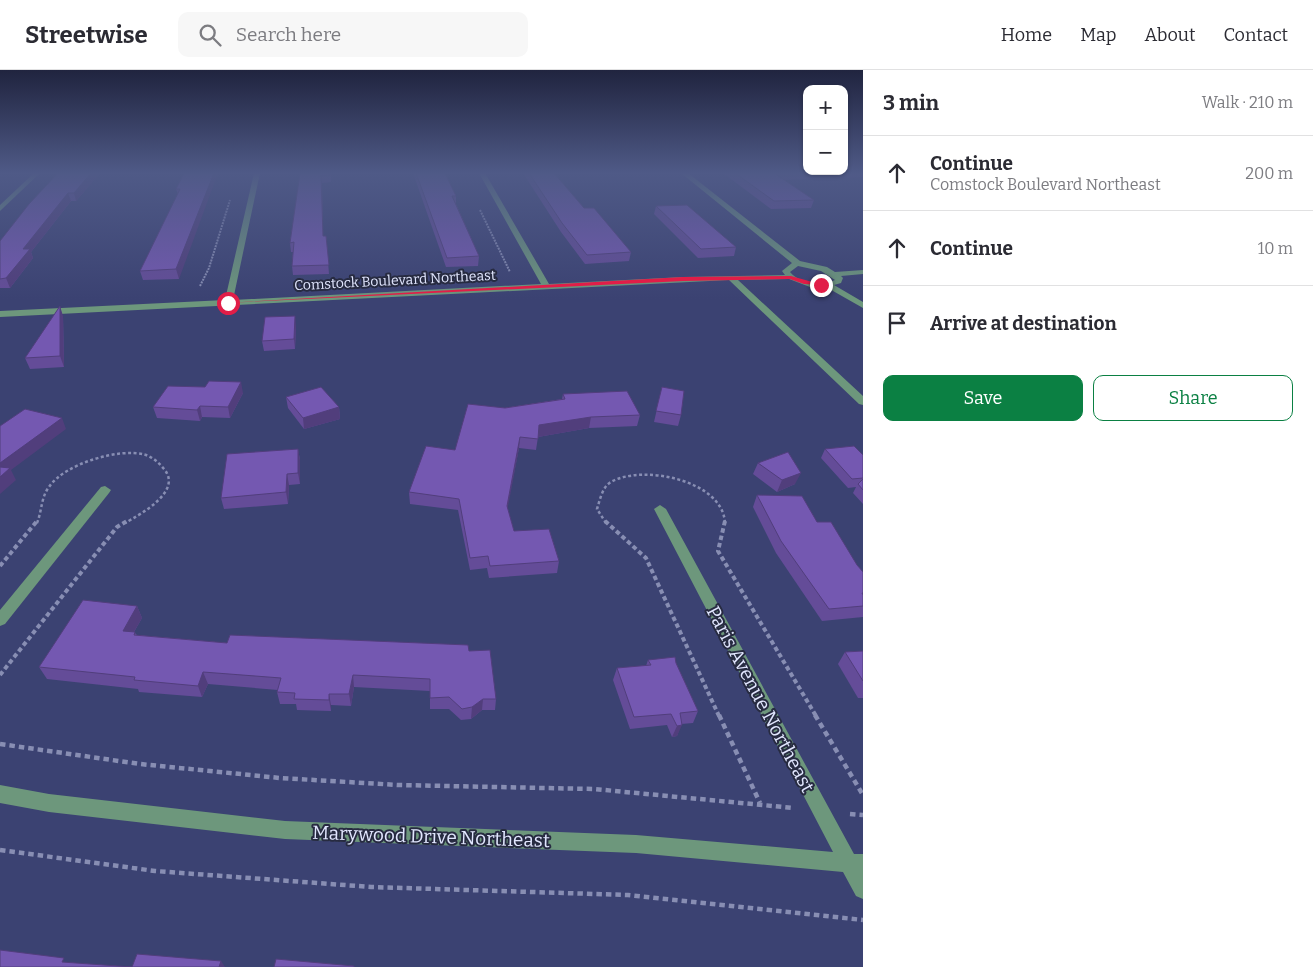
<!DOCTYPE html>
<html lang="en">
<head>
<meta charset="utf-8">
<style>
	:root { --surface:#fff; --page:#f7f7f7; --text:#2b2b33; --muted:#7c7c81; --line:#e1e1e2; --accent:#0b8043 }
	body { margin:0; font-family:Bitter,serif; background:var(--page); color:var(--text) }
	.controls { position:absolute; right:15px; top:15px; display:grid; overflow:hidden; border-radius:10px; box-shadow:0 1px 4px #0004 }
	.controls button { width:45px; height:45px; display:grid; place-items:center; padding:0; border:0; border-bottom:1px solid var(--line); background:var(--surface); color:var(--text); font:25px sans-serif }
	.stop { position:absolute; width:15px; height:15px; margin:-11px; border:4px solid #e11d48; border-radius:50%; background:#fff }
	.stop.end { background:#e11d48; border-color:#fff; box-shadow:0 1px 5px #0008 }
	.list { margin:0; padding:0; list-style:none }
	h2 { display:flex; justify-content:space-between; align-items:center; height:65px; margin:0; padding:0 20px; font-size:21px }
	h2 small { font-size:16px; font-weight:400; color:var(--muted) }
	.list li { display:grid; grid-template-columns:32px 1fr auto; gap:15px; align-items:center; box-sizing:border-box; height:75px; padding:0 20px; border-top:1px solid var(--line) }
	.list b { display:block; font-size:19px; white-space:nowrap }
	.list p { margin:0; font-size:16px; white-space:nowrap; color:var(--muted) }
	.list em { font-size:16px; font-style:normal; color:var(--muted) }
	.actions { display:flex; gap:10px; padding:15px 20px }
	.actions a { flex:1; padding:11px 0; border:1px solid var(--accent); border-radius:10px; text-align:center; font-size:18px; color:var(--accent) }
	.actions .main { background:var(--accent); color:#fff }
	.icon { flex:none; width:28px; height:28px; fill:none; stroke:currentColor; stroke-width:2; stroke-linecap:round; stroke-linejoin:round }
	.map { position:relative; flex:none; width:863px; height:897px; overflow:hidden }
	header { display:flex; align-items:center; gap:30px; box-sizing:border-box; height:70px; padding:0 25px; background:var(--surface); border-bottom:1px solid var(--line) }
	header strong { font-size:24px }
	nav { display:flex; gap:28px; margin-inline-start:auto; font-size:18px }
	.search { width:350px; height:45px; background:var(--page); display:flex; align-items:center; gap:12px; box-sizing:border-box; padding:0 18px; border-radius:10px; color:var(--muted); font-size:19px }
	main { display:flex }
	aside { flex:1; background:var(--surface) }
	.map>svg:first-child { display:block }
</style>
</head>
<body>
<header>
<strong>Streetwise</strong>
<div class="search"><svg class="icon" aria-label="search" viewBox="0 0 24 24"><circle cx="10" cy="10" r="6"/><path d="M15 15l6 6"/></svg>Search here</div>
<nav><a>Home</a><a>Map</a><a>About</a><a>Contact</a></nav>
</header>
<main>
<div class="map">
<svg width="863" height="897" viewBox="0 0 863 897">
	<rect width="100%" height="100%" fill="#3b4272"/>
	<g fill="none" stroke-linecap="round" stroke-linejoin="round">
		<!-- path-far3 -->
		<g stroke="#888eb3" stroke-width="2" stroke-dasharray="2 1" stroke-linecap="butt">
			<polyline points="480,140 510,202"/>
			<polyline points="200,216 209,198 230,130"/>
		</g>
		<!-- path-far2 -->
		<g stroke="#888eb3" stroke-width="2.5" stroke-dasharray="3 2.5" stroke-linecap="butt">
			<path d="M37,453C42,441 41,427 49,417C64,394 120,377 146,385C154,388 159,393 164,399C183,421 141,444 125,453"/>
			<path d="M606,453L597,439C600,430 602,417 611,412C642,394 723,410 725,453"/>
		</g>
		<!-- path-far1 -->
		<g stroke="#888eb3" stroke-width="4" stroke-dasharray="4.5 3" stroke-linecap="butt">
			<polyline points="605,451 646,488 719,646"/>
			<polyline points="725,451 718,481 816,646"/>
			<polyline points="0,496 37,451"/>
			<polyline points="0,605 117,457 127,451"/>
		</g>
		<!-- path -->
		<g stroke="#888eb3" stroke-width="4.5" stroke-dasharray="5.5 4" stroke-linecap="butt">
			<polyline points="719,645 760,733"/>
			<polyline points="815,645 863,725"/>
			<polyline points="0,674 140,694 280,708 398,715 594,719 794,738"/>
			<polyline points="850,744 863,745"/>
			<polyline points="0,780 155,801 371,817 628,825 863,850"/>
		</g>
		<!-- minor -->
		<g fill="#6d977c" fill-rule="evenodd">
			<polygon points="34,103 40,103 0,141 0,135"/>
			<path d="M254,103H260L233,230L541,214L479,103H485L549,214L683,207L785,205L782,201L792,193L681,103H688L800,191L827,197L835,202L863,200V204L841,206L843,208L841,213L834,215L863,232V238L826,217H810L789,209L738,210L863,326V335L859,334L729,210L0,247V241L225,230ZM798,196L821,201L835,210C821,216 800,214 790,202Z"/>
			<polygon points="105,416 111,420 109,423 5,554 0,556 0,540 101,417"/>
			<polygon points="660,435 666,439 854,784 863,784 863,829 856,826 843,802 636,783 285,769 49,742 0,733 0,715 49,724 285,751 636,765 833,782 654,439"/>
		</g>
	</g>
	<!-- wall -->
	<g fill="#644c98">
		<polygon points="58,103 100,103 76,131 71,131 31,182 33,188 10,218 0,218 0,171"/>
		<polygon points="184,103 179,209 143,210 140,201 178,124 176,119"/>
		<polygon points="300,103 331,103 331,112 322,113 323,166 326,166 329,204 293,205 292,196 293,182 291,182 290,173"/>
		<polygon points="413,103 445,103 456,126 456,134 479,186 478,196 446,197"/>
		<polygon points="523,103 554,103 584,138 631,182 629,191 585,194 561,162"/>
		<polygon points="723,103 863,103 863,107 784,110 814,130 811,138 771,139"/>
		<polygon points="656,136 736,177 734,186 698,188 654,144"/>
		<polygon points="63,246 64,297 30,299 25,288"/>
		<polygon points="296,256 295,279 264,281 262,271"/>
		<polygon points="662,317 681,345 678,356 654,352"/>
		<polygon points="243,323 230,348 202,347 200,351 157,348 153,337"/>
		<polygon points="563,324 640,345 637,356 589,358 538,367 536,380 519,378 507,438 514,461 559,491 557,503 489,508 487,498 470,500 458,440 410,434 409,422 455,380 505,338 562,329"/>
		<polygon points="286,327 339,337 340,349 304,359 288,338"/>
		<polygon points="298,379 300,390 300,414 289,415 288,434 224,439 221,428"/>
		<polygon points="825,379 863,385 863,434 853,423 856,417 848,418 821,388"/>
		<polygon points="758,393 795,414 777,422 753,404"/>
		<polygon points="757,425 817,452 857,495 863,502 863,547 822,551 776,483 753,437"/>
		<polygon points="137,536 142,548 134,562 137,565 227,573 469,581 496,629 495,640 482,640 471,649 461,650 449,639 430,639 430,621 354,617 351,636 331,635 331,641 297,640 296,634 280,634 277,622 278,620 208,614 202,627 139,622 138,619 47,609 39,597"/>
		<polygon points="863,581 863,628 858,628 838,594 845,582"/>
		<polygon points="648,590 676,593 698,641 693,653 681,654 677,666 672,667 667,655 630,659 613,610 617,598 646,596"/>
	</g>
	<!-- shaded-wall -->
	<g fill="#513e7c">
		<polygon points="91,103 100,103 76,131 74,123"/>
		<polygon points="214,103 218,103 179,209 176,199"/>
		<polygon points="321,105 322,113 323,175 323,166"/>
		<polygon points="68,123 71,131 31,182 33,188 10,218 6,208 23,179"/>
		<polygon points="60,236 63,246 64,297 60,286"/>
		<polygon points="295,246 296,256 295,279 294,269"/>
		<polygon points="241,312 243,323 230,348 228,337"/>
		<polygon points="200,336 202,347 200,351 197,340"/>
		<polygon points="339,337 340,349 304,359 303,348"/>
		<polygon points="591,347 589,358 538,367 539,355"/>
		<polygon points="62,348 66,359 11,400 16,410 0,424 0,393"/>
		<polygon points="520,367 519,378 506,447 507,436"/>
		<polygon points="298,379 300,390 300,414 298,403"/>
		<polygon points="801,403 795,414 777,422 782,410"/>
		<polygon points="287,404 289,415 288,434 286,422"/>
		<polygon points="137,536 142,548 128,572 123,561"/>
		<polygon points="203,602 208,614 202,627 198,616"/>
		<polygon points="353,605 354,617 351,636 349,624"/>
		<polygon points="329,624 331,635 331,641 329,630"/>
		<polygon points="483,629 482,640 471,649 472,637"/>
		<polygon points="682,655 677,666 672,667 677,656"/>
		<polygon points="221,891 225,897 219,897"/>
	</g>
	<!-- building -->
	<g fill="#7458b1" stroke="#513e7c">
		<polygon points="58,103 91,103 74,123 68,123 23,179 30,179 6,208 0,209 0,171 29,134"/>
		<polygon points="184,103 214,103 176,199 140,201 180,119 176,119"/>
		<polygon points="300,103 330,103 330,105 321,105 323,166 326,166 329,195 292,196 294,172 290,173"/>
		<polygon points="416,103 445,103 456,126 452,126 479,186 447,188"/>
		<polygon points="529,103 554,103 584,138 594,138 631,182 587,185 562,153"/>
		<polygon points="735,103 774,103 814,130 774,131"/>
		<polygon points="687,135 736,177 701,179 656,136"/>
		<polygon points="60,236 60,286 25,288"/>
		<polygon points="295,246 294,269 262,271 265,247"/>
		<polygon points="209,311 241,312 228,337 200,336 197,340 153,337 168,316 205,317"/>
		<polygon points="321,317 339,337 303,348 286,327"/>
		<polygon points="662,317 684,321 681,345 656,341"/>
		<polygon points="627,321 640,345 591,347 539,355 538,369 520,367 507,436 514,461 549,459 559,491 490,496 488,486 470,488 459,429 409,422 426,376 455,380 468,334 505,338 565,329 563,324"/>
		<polygon points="25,339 62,348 0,393 0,356"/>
		<polygon points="854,376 863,385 863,408 852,409 825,379"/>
		<polygon points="298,379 298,403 287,404 286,422 221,428 227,384"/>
		<polygon points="788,382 801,403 782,410 758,393"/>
		<polygon points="0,397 10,398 0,407"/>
		<polygon points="863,409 863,420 858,414"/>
		<polygon points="757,425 802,426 817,452 831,452 857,495 863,502 863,523 862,523 863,525 863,536 829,539 781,471"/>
		<polygon points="83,530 137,536 123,561 135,562 134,565 227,573 230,565 468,575 469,581 490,580 496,629 483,629 472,637 462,639 449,627 430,628 430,609 353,605 349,624 329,624 329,630 294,629 295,623 277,622 281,608 203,602 198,616 134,610 135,607 39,597"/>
		<polygon points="863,581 863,611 845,582"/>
		<polygon points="675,587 676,593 698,641 680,643 682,655 677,656 671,644 634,647 617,598 651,595 648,590"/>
		<polygon points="0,880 64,888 62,892 132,897 137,884 221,891 219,897 0,897"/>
		<polygon points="276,889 354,896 354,897 274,897"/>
	</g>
	<!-- sky -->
	<linearGradient id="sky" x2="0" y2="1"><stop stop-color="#20243f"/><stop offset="0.45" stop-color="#4f5a87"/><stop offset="1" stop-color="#4f5a87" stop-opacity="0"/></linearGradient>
	<rect width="863" height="229" fill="url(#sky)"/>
	<!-- route -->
	<polygon fill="#e11d48" points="791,206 823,215 804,214 790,209 683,211 225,233 683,207"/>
	<g text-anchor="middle" stroke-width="4" stroke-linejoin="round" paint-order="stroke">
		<!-- far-street labels -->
		<g font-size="14" fill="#e1e6fe" stroke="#272b41">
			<text transform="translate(395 210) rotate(-3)" y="5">Comstock Boulevard Northeast</text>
		</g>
		<!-- near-street labels -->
		<g font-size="19" fill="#e1e6fe" stroke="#272b41">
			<text transform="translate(761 629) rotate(62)" y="7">Paris Avenue Northeast</text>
			<text transform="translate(431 766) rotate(2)" y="7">Marywood Drive Northeast</text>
		</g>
	</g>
</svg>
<div class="controls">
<button>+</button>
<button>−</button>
</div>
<div class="stop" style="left:228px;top:233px"></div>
<div class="stop end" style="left:821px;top:215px"></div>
</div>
<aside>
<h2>3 min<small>Walk · 210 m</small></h2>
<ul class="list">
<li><svg class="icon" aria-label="ahead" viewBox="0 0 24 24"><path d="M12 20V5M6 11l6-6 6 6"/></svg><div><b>Continue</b><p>Comstock Boulevard Northeast</p></div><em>200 m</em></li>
<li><svg class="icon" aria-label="ahead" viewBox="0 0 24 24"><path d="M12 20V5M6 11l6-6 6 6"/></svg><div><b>Continue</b></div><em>10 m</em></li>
<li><svg class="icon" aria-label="arrive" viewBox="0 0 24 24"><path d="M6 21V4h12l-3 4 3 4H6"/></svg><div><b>Arrive at destination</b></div></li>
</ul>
<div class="actions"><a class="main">Save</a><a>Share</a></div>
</aside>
</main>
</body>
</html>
